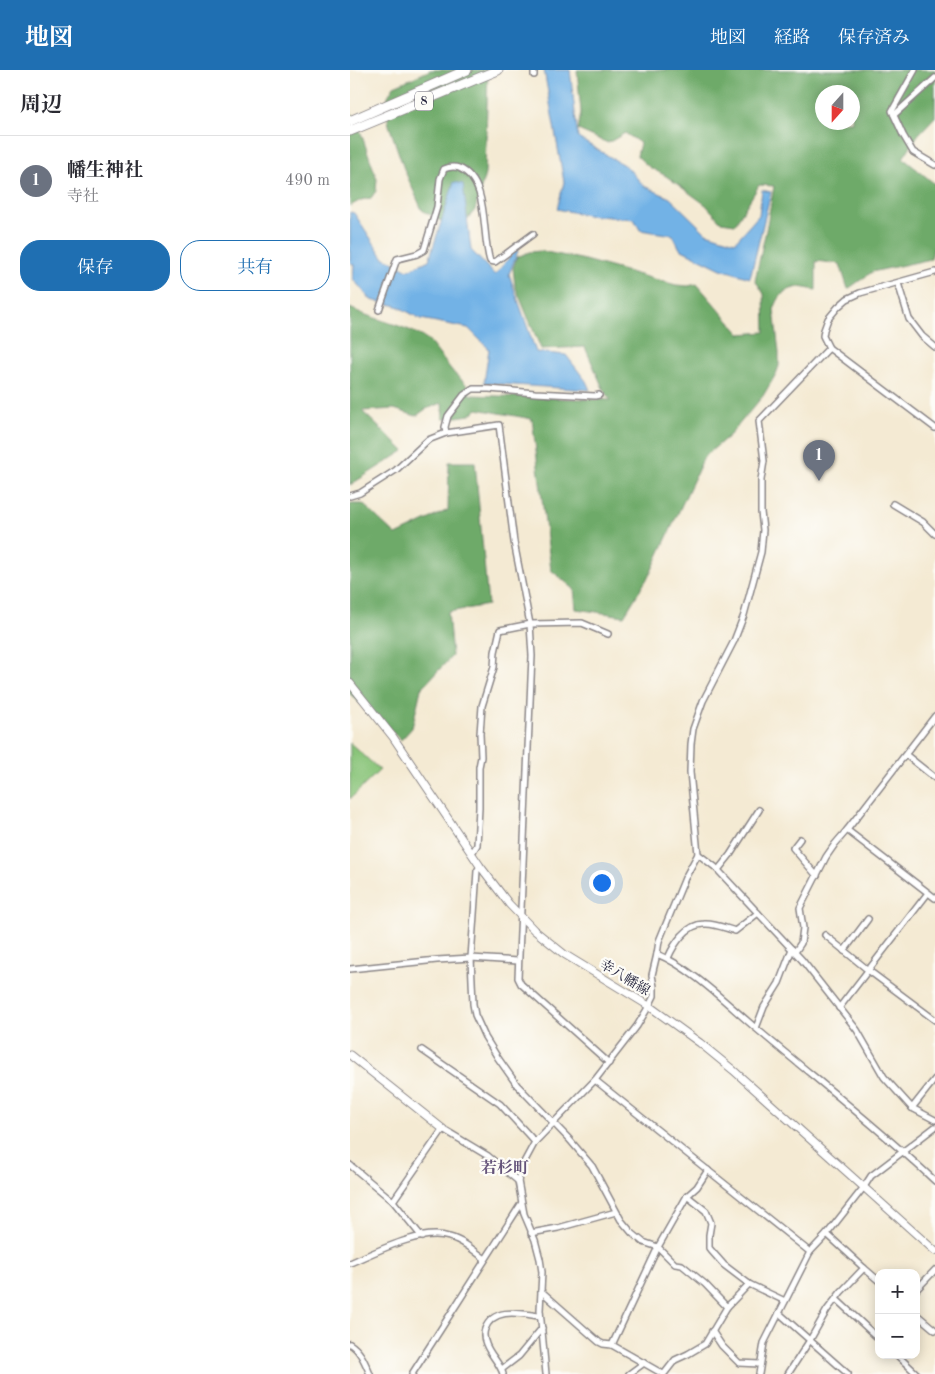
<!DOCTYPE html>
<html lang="ja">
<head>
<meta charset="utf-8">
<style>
	:root { --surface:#fff; --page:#f2f2f3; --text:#2b2b33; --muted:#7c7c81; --line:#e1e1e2; --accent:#1f6fb2 }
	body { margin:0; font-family:"Old Standard TT","Noto Serif JP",serif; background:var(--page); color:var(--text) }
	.controls { position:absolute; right:15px; bottom:15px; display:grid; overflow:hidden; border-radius:10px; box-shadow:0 2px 12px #0003 }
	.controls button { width:45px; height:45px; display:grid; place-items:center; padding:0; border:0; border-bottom:1px solid var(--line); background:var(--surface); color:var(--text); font:25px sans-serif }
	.compass { position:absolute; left:465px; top:15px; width:45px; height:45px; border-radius:50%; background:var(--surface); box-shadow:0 2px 12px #0003; rotate:201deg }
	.you { position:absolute; left:251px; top:812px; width:18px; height:18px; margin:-12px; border:4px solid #fff; border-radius:50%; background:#1a73e8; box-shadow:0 0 0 8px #1a73e833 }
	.badge { display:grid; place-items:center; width:32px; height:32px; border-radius:50%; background:var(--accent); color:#fff; font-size:16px; font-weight:700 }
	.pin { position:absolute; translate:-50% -41px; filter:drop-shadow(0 1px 2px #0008) }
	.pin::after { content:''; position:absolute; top:26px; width:18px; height:15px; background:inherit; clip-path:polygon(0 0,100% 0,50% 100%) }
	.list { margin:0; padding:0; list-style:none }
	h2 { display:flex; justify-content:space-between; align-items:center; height:65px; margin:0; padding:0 20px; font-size:21px }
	h2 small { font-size:16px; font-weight:400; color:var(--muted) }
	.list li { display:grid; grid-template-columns:32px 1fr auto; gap:15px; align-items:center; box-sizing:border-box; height:90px; padding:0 20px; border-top:1px solid var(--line) }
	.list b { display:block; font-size:19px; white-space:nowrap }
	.list p { margin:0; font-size:16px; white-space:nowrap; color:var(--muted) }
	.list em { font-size:16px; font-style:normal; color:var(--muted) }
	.actions { display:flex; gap:10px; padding:15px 20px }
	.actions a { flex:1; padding:11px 0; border:1px solid var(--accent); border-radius:20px; text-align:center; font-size:18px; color:var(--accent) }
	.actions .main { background:var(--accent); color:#fff }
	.map { position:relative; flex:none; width:585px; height:1304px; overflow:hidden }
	header { display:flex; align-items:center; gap:30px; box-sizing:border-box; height:70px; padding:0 25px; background:var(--accent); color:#fff }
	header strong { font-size:24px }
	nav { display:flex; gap:28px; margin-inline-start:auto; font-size:18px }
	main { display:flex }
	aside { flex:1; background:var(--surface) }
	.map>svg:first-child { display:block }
</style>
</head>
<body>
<header>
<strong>地図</strong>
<nav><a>地図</a><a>経路</a><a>保存済み</a></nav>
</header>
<main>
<aside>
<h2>周辺<small></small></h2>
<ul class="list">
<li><span class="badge" style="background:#6b7280">1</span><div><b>幡生神社</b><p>寺社</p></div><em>490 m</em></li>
</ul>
<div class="actions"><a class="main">保存</a><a>共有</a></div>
</aside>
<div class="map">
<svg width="585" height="1304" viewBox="0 0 585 1304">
	<rect width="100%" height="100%" fill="#fdfcf7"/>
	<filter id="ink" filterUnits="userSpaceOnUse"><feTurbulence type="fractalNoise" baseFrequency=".02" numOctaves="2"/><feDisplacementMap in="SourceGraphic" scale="10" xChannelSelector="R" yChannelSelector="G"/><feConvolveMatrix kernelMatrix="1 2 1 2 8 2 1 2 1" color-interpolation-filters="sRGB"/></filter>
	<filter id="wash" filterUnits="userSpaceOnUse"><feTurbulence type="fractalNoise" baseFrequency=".0096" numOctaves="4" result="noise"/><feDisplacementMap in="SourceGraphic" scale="20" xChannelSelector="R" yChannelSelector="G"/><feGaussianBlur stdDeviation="1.12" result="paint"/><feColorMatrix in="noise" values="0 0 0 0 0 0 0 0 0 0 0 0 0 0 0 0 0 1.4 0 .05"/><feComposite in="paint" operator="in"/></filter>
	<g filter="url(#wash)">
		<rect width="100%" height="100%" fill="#f4ead3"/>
		<!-- green -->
		<polygon fill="#89c479" stroke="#56735a" points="0,673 30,700 0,729"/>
		<!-- forest -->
		<g fill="#6eaa69" stroke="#486652" fill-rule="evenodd">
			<polygon points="81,0 138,0 135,104 125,140 116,151 98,155 72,140 54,99 39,55 36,38 38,26 44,16"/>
			<path d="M227,0H585V47L568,65L553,88L585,114V173L581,189L522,202L498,219L490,194L466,191V220L449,217L441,219L434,222L428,230L424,239L429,283V296L426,304L413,326L380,365L354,387L300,504L274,546L226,539L224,519L201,500L182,349L127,339L120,345L93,349L92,333L76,339L66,346L44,339L12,341L54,381L0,415V238L16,245L49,256L62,261L77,269L104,303L118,316L120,325L261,330L255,323L235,277L191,279L165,216L163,198L167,187L179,182L191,181L231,189L326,215L338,216L347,214L390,264L415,262L414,224L405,210L416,160L424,116L409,115L405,122L385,154L371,152L356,135L316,106L299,97L287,86L290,73L275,63L258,73L228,60L231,42ZM472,22H502V52H472Z"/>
			<polygon points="0,43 5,46 27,109 26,121 21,128 11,130 0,136"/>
			<polygon points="99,392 125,392 138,535 98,542 102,586 71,619 62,658 51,670 0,624 0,434 13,434 46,465 98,440"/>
		</g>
		<!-- water -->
		<g fill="#72b2e6" stroke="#4a6a90">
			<polygon points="194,0 220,0 228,68 277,97 294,116 320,128 356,163 385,172 409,145 412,120 421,122 400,208 371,199 330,179 323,165 290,160 284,149 236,145 207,139 214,112"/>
			<polygon points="104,112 113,114 121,180 145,205 166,179 168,181 159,204 186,282 216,285 236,311 240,320 134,313 139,279 118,258 71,249 47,236 21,230 3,209 4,195 0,192 0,142 4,143 33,187 58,200 79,190"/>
		</g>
	</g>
	<g filter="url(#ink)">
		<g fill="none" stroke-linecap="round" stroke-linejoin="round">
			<!-- street casing -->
			<g stroke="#8b8687" stroke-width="8">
				<g id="street">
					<polyline points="184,0 184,5"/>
					<polyline points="565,0 542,41 553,65 563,82 585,95"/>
					<polyline points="544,45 585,8"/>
					<polyline points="585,202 510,223 497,229 488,237 478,249 474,260 473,266 479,278 585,358"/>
					<polyline points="548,213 559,249 572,266 585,277"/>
					<path d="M29,240L47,189L67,184L74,180L87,137L90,109L94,99C99,97 103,96 109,98C140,111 131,164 140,191L145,192L183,164"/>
					<polyline points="96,363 95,357 98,346 114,325 123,319 139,319 185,323 245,326 249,325"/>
					<polyline points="0,426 10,423 46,400 78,370 96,363 149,355 164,472 180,554 182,586 168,908 171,914 259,993"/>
					<polyline points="543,434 573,452 585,464"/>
					<polyline points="556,685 585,708"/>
					<polyline points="497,760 585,828"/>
					<polyline points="450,769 443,778 467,806"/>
					<polyline points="122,783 127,775 129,738 129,697 131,687 130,664 132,636 144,597 145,582 150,560 180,554 232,553 258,564"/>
					<polyline points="348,784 365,797 452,890 507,960 534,1007 562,1038 585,1050"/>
					<polyline points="130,796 127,801 121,888 123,934 125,945 135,967 148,988 167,1015 219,1069 242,1096 271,1150 282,1163 293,1172 308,1177 325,1194 332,1195 355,1214 377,1237 399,1214"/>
					<polyline points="368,800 380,785 409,740"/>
					<polyline points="475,865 518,900 585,950"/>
					<polyline points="494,881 518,849"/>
					<polyline points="445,882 451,873 453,858 450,838 476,787 485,774 497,760 585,646"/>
					<path d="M307,884C342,898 379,936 408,960C467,1010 529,1058 585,1111"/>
					<path d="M318,888C324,874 337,854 354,854C364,853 375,858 385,861L408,843"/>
					<polyline points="0,899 87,890 121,888 168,891"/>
					<polyline points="489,938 578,823"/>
					<polyline points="406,958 414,937 429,913 442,879"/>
					<polyline points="72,980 150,1034 185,1072"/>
					<polyline points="245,1010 460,1182"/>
					<polyline points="562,1038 585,1009"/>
					<polyline points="0,1095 43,1131 72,1167"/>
					<polyline points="337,1126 356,1141 361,1153 359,1165 359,1178 374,1195 399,1214 435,1231"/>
					<polyline points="43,1131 93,1059 138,1086 168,1111"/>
					<polyline points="181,1163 208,1158 266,1142"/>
					<path d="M0,1193C26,1182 72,1158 99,1167C112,1170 125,1181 135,1189"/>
					<polyline points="514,1198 529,1211"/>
					<polyline points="566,1220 585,1200"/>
					<polyline points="191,1221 249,1272 253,1274 262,1275 313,1304"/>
					<polyline points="486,1229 529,1269"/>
					<polyline points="429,1243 498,1304"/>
					<polyline points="566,1244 585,1260"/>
					<polyline points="362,1261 372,1276 389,1293 410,1294"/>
					<path d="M0,1274C11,1281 15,1293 20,1304"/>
					<polyline points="262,1275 308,1177 337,1126 347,1117 358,1100"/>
					<polyline points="547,1285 567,1304"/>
					<polyline points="152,1299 169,1286 192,1258"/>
					<polyline points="62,1304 171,1134"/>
					<path d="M153,1304C150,1293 140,1285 136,1274C134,1269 133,1264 135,1259C144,1236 172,1244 190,1246"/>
					<polyline points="196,1304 190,1240 192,1202 190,1189 185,1170 174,1144 168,1111 172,1096 185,1072 245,1010 287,956 299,936 304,926 304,917 302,905 307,884 309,871 335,808 348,784 340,702 341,674 343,659 353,631 384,571 394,545 411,482 413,460 411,442 411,410 414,391 409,351 479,278"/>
					<polyline points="279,1304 294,1293"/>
					<polyline points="314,1304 325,1290 338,1284 355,1274 377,1237"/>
					<polyline points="409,1304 414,1273 460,1182 477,1164 514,1117 521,1106 585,1057"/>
					<polyline points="438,1304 460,1270 477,1240 491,1222 514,1198 477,1164"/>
				</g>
			</g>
			<!-- secondary casing -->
			<g stroke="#8b8687" stroke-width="9">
				<g id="secondary">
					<polyline points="0,613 43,667 130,796 159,834 184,860 214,884 299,936 350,973 383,1000 585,1181"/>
					<polyline points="0,985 93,1059"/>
				</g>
			</g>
			<!-- highway casing -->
			<g stroke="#8b8687" stroke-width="11">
				<g id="highway">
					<polyline points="0,51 117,0"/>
					<polyline points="0,61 148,0"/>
				</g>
			</g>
			<!-- street -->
			<use href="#street" stroke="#fff" stroke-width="5"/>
			<!-- secondary -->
			<use href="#secondary" stroke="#fff" stroke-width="7"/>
			<!-- highway -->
			<use href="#highway" stroke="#fff" stroke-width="9"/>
		</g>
	</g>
	<g text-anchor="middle" stroke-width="4.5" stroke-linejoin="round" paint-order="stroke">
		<!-- shield labels -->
		<rect fill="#fdfcf7" stroke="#646373" stroke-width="1" x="65" y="21.5" width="18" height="19" rx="4"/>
		<g font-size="12" font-weight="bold" fill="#22223b">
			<text x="74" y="35">8</text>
		</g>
		<!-- street labels -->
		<g font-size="14" fill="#22223b" stroke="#fdfcf7">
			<text transform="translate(275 907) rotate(31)" y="5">幸八幡線</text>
		</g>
		<!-- quarter labels -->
		<g font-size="16" font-weight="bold" fill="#64537a" stroke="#fdfcf7">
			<text x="155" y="1103">若杉町</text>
		</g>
	</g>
</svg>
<div class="controls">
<button>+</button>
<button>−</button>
</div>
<svg class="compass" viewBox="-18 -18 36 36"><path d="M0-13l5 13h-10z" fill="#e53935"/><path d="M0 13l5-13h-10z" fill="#7c7c81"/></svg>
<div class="you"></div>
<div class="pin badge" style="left:469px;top:411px;background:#6b7280">1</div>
</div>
</main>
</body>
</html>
